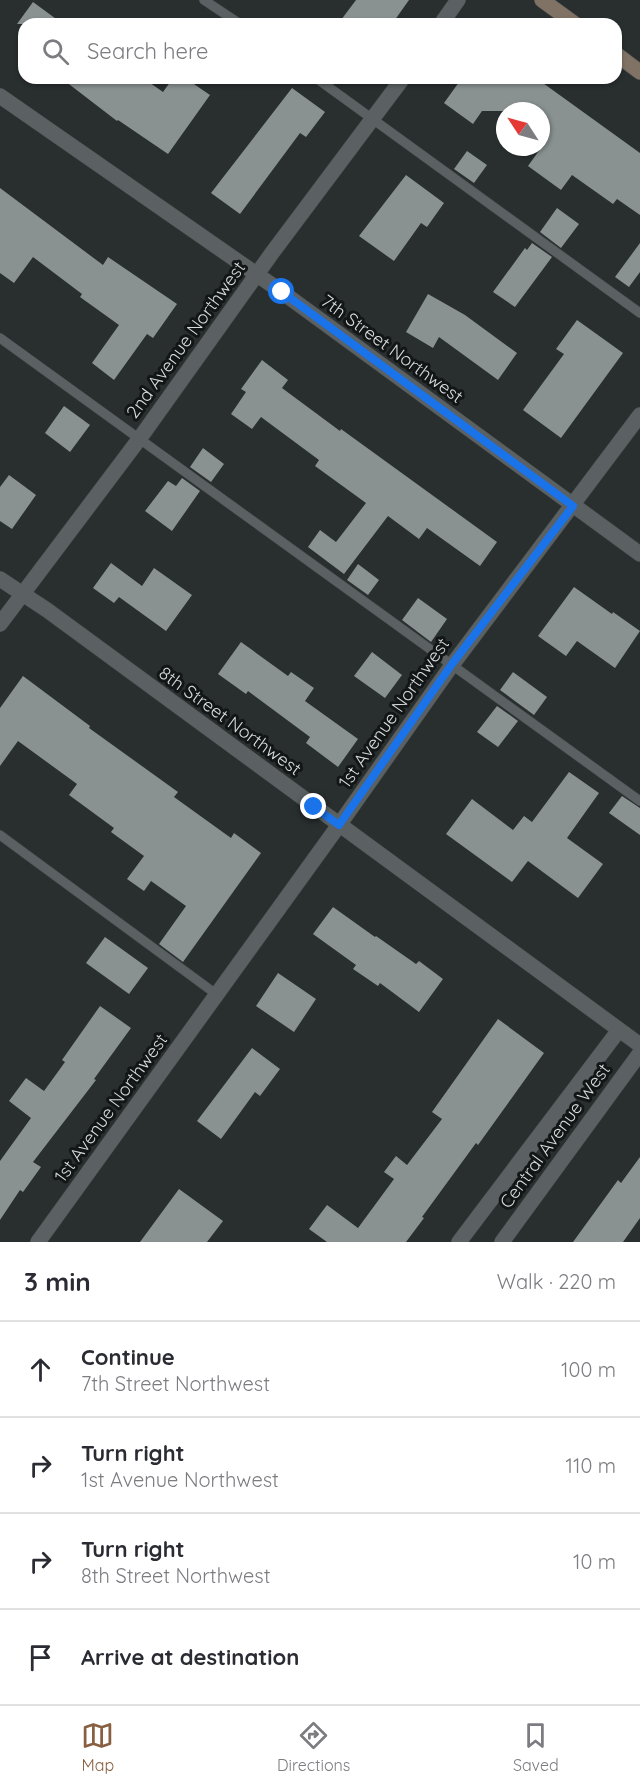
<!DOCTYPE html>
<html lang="en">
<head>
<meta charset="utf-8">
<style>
	:root { --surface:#fff; --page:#f7f7f7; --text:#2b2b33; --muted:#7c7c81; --line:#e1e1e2; --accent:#885f40 }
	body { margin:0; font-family:Quicksand,sans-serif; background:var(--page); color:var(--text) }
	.compass { position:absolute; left:496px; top:102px; width:54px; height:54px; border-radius:50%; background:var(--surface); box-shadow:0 2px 4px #0004; rotate:306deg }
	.stop { position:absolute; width:18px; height:18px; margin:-14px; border:4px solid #1a73e8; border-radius:50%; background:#fff }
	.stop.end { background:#1a73e8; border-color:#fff; box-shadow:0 2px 6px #0008 }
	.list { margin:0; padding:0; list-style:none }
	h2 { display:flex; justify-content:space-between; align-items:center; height:78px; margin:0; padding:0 24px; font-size:26px }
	h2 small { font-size:20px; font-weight:400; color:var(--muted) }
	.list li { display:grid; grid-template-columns:39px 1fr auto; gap:18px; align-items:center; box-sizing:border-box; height:96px; padding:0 24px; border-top:2px solid var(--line) }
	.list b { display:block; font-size:22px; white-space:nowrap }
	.list p { margin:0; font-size:20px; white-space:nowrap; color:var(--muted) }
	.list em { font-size:20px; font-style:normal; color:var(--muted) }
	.icon { flex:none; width:33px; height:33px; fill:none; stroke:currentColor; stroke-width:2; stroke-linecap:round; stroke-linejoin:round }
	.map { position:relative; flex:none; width:640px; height:1242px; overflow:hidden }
	.search { position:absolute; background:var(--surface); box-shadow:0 2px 4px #0004; left:18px; right:18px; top:18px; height:66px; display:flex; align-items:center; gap:15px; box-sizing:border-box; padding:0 21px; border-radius:18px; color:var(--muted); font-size:22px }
	.sheet { height:462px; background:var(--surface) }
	nav { display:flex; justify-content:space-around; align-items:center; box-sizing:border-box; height:84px; border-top:2px solid var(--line); background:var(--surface); font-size:16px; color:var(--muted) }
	nav a { display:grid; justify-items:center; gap:3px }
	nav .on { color:var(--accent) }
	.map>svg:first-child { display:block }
</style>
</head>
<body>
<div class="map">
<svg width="640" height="1242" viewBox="0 0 640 1242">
	<rect width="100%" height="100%" fill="#292e2f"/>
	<!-- building -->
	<g fill="#8a9191">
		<polygon points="356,0 409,0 392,24 338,24"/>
		<polygon points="33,2 63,24 17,24"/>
		<polygon points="61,78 143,78 163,92 173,78 185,78 210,95 168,154 118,120 117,121"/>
		<polygon points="462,78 536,78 640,153 640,215 617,199 613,204 572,175 561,190 528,166 543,145 541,143 541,111 482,111 473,124 444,103"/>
		<polygon points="292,88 325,112 306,137 300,133 240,214 211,193"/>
		<polygon points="467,151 487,165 474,183 454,169"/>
		<polygon points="406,175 444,203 427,227 421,223 394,261 359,236"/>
		<polygon points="0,188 103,265 108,257 177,304 153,338 147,334 114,380 92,363 119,325 80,297 82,294 33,257 14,283 0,273"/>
		<polygon points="557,208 579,224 561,248 540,232"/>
		<polygon points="532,243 552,257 515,307 493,292 525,248 527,250"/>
		<polygon points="640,243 640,272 629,287 615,277"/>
		<polygon points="428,294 465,315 517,353 498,380 439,337 433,348 406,332"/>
		<polygon points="577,320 623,353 561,438 523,410 564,354 556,349"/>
		<polygon points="262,360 288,380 282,388 340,431 341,429 497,542 480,566 427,528 419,539 388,516 344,574 308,547 320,530 336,542 366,503 315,466 319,460 261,417 252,429 231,414 246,392 241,389"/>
		<polygon points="64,406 90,425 70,452 45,433"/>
		<polygon points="203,448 224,464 211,482 190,467"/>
		<polygon points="9,475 36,495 12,529 0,521 0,487"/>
		<polygon points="182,478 200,491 172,531 145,511 168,481 176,486"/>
		<polygon points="111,563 142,586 154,568 192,595 166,631 119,597 114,603 93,588"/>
		<polygon points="358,564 379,580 368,595 347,580"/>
		<polygon points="574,587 612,614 613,612 640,631 615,668 577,641 566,656 538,636"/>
		<polygon points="418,598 447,619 431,642 402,620"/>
		<polygon points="241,642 288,676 291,672 314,688 305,701 358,739 338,767 306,743 310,737 248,691 246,694 218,674"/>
		<polygon points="372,652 402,675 385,698 354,676"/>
		<polygon points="513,672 547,697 534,715 500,690"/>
		<polygon points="23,676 90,726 89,728 178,792 174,797 231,838 234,833 261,853 183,962 159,944 186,906 151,881 144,891 127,879 144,856 111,832 114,828 69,795 77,784 18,741 0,766 0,708"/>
		<polygon points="497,706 518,721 498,747 477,732"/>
		<polygon points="569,772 599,793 567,838 603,864 578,898 528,861 512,882 446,834 472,799 513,830 524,816 532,822"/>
		<polygon points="622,796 640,808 640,835 609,813"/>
		<polygon points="333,907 375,937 376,936 416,964 419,961 443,979 419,1012 380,983 378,986 353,969 356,965 313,934"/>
		<polygon points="105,937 148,968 129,994 86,963"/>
		<polygon points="278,973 316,999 294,1032 256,1006"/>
		<polygon points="100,1006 131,1028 94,1079 96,1080 33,1162 41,1167 23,1192 20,1190 0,1220 0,1161 31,1118 9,1101 26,1078 44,1091 65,1062 62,1060"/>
		<polygon points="498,1019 544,1053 478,1145 476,1143 422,1217 424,1218 406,1242 327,1242 309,1229 327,1205 358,1228 394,1179 384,1172 396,1156 407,1165 442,1119 432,1112"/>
		<polygon points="252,1048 280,1069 260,1096 255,1092 221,1139 197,1121"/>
		<polygon points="640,1157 640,1218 623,1242 573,1242 618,1180 621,1183"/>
		<polygon points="179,1189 223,1221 207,1242 140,1242"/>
	</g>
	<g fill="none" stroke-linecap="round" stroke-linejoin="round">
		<!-- lane casing -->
		<g stroke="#45494a" stroke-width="10">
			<g id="lane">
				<polyline points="204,0 240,24"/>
				<polyline points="316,78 640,313"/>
				<polyline points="0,338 640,801"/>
				<polyline points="0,835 216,994"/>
			</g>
		</g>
		<!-- street casing -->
		<g stroke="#45494a" stroke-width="16">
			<g id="street">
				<polyline points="441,24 458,0"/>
				<polyline points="0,96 282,292 640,554"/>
				<polyline points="0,579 47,610 640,1045"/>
				<polyline points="0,624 140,438 272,253 403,78"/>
				<polyline points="38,1242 339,825 452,665 640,415"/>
				<polyline points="459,1242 619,1030"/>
				<polyline points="502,1242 640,1053"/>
			</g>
		</g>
		<!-- secondary casing -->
		<g stroke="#45494a" stroke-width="16">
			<g id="secondary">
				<polyline points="542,0 575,24"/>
				<polyline points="616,54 640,72"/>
			</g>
		</g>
		<!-- lane -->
		<use href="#lane" stroke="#5b6162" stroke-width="9"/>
		<!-- street -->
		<use href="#street" stroke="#5b6162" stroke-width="15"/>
		<!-- secondary -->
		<use href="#secondary" stroke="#807265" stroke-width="15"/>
	</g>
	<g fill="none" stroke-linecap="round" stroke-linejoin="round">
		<!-- route -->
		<polyline stroke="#1a73e8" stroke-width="8" points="282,292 573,506 452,664 339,825 314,807"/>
	</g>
	<g text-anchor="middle" stroke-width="6" stroke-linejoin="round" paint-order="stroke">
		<!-- street labels -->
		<g font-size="18" fill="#d8dcdc" stroke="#131616">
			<text transform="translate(186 340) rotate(-54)" y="6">2nd Avenue Northwest</text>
			<text transform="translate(392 349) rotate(36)" y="6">7th Street Northwest</text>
			<text transform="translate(394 713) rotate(-55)" y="6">1st Avenue Northwest</text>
			<text transform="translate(230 721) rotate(36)" y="6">8th Street Northwest</text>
			<text transform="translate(111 1108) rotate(-54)" y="6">1st Avenue Northwest</text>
			<text transform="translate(555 1136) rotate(-54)" y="6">Central Avenue West</text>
		</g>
	</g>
</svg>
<svg class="compass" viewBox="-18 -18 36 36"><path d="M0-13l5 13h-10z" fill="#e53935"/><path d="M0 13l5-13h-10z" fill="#7c7c81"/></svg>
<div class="stop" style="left:282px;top:292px"></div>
<div class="stop end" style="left:314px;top:807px"></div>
<div class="search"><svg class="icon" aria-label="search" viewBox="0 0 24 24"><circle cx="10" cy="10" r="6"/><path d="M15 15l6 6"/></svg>Search here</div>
</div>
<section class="sheet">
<h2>3 min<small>Walk · 220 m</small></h2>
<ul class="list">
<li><svg class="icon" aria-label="ahead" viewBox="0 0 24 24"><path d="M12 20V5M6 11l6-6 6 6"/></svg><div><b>Continue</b><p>7th Street Northwest</p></div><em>100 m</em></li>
<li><svg class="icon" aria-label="right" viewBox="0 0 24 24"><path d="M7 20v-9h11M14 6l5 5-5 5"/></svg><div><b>Turn right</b><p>1st Avenue Northwest</p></div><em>110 m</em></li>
<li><svg class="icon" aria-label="right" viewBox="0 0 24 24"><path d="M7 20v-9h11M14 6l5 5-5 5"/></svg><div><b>Turn right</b><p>8th Street Northwest</p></div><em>10 m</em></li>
<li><svg class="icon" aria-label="arrive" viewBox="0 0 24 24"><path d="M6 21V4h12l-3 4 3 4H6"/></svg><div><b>Arrive at destination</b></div></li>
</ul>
</section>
<nav>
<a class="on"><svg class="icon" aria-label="map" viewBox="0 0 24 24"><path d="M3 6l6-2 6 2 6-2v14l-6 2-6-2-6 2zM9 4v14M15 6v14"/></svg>Map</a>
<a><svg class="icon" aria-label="directions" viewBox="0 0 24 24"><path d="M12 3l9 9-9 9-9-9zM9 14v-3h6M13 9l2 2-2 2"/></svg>Directions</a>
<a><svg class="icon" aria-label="saved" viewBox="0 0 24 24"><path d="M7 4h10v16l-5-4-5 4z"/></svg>Saved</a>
</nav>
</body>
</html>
